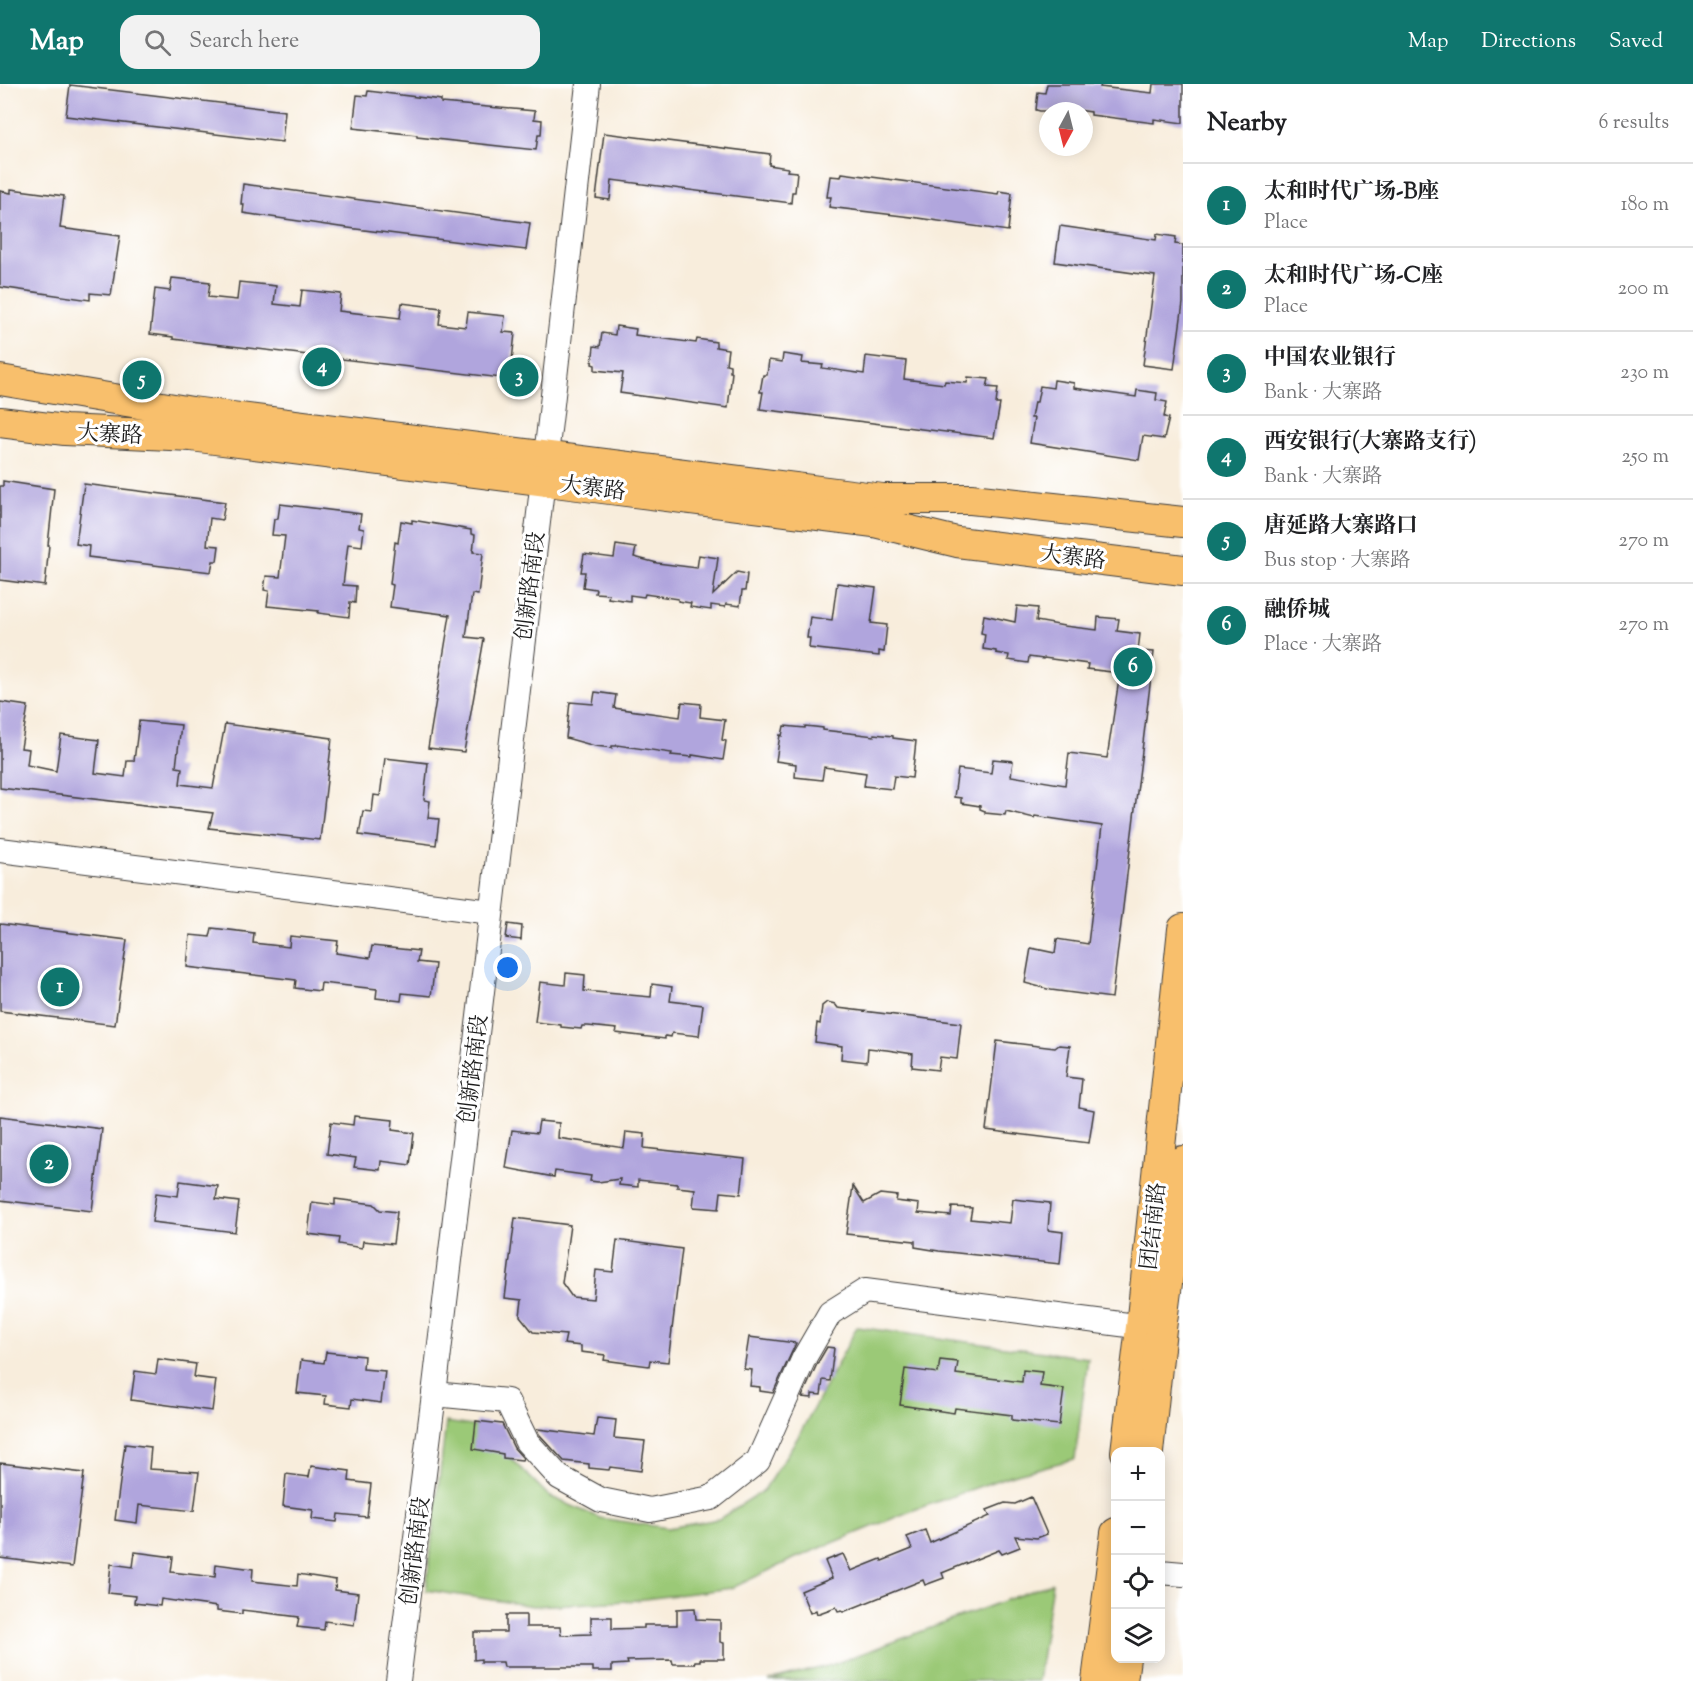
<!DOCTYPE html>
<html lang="en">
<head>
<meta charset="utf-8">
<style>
	:root { --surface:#fff; --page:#f2f2f2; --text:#202124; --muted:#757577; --line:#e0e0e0; --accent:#0f766e }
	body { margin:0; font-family:"Sorts Mill Goudy","Noto Serif SC",serif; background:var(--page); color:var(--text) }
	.controls { position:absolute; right:18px; bottom:18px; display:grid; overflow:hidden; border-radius:12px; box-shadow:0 3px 15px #0003 }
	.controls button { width:54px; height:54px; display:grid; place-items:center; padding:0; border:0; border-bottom:2px solid var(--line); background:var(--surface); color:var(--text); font:30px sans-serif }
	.compass { position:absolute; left:1039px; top:18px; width:54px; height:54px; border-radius:50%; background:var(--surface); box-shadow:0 3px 15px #0003; rotate:187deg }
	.you { position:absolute; left:508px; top:884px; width:21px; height:21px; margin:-15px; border:4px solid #fff; border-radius:50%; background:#1a73e8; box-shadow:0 0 0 9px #1a73e833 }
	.badge { display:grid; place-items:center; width:39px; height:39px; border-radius:50%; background:var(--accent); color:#fff; font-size:20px; font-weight:700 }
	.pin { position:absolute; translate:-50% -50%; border:3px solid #fff; box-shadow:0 2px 6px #0006 }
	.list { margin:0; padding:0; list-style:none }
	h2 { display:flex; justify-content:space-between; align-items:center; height:78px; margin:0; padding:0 24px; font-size:26px }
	h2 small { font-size:20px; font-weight:400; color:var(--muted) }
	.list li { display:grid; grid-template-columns:39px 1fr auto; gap:18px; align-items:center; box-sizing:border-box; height:84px; padding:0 24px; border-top:2px solid var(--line) }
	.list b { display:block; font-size:22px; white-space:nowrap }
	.list p { margin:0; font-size:20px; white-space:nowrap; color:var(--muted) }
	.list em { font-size:20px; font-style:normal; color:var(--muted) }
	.icon { flex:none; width:33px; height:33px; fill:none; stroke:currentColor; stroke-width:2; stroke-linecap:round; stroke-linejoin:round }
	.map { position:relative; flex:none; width:1183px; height:1597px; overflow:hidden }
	header { display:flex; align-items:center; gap:36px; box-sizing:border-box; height:84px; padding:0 30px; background:var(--accent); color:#fff }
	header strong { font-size:28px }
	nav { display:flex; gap:33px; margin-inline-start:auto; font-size:21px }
	.search { width:420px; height:54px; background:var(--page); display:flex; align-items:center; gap:15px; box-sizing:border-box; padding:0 21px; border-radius:18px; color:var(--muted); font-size:22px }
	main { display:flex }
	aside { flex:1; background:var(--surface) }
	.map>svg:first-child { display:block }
</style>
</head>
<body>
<header>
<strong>Map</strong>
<div class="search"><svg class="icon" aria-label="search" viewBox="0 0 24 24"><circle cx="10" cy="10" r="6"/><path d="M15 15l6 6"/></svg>Search here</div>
<nav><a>Map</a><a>Directions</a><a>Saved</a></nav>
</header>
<main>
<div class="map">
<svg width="1183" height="1597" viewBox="0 0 1183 1597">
	<rect width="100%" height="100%" fill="#fff"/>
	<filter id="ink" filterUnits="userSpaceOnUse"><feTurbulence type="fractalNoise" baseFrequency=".0167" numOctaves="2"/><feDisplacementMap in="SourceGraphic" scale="12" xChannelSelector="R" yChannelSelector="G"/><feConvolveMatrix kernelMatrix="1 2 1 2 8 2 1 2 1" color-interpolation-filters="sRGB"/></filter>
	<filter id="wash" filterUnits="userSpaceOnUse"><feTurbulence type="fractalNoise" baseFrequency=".008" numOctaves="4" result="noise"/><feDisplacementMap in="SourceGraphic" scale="24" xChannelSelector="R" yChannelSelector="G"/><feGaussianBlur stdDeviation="1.35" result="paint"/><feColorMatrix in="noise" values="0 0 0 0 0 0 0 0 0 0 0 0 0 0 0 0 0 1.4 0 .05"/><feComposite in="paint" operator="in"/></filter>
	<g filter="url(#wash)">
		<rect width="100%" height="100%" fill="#f8eddc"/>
		<!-- green -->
		<g fill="#9bc977" stroke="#5c724a" stroke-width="1.5">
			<polygon points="857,1243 1088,1274 1075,1375 1009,1392 911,1427 791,1476 732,1504 629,1517 533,1522 426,1506 446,1338 498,1346 509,1372 549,1412 600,1434 668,1444 719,1435 764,1406 798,1353"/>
			<polygon points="1052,1499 1038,1597 769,1597 831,1581"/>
		</g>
		<g id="blocks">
			<!-- building -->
			<g fill="#b0a5dd">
				<polygon points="1047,0 1101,0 1100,3 1152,9 1153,0 1183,0 1183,39 1154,35 1154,39 1091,31 1091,28 1064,24 1064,27 1040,27 1036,26 1038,8 1045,9"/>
				<polygon points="70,1 285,27 282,58 66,32"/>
				<polygon points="368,7 441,16 441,19 535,27 534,35 542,36 541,51 538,51 536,66 417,53 417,51 353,44 357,11 367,12"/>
				<polygon points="604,49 770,70 769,81 788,84 787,87 797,88 795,108 792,108 791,119 612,96 610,116 596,114"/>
				<polygon points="842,89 998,110 999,107 1012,109 1008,147 911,133 829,123 831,113 827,113 830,92 841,93"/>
				<polygon points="243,100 530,139 526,166 340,143 243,129 244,120 241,120"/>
				<polygon points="11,105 64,112 60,144 120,152 111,211 90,209 90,216 0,203 0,107 11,109"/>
				<polygon points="1060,142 1156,156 1157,150 1176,153 1175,160 1183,161 1183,219 1174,285 1143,281 1155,192 1055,178"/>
				<polygon points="172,194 210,198 208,213 237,216 239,198 276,202 274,220 300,223 302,206 341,210 339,227 400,234 402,219 441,224 439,240 466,243 468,228 505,232 503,248 515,249 510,295 173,255 173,253 150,250 155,205 170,207"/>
				<polygon points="616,242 636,245 635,251 696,259 697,255 716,258 716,263 728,265 726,280 730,281 730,288 732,288 728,324 620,309 623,289 595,286 595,281 592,280 594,262 600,263 602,249 615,251"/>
				<polygon points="783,270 803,273 802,279 823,281 822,284 864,290 866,272 906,277 904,295 944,300 945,297 967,299 968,293 989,295 987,303 998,304 996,320 1000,320 994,354 760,325 763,308 760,308 763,291 767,291 769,276 782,278"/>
				<polygon points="1054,296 1074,299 1074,304 1136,313 1137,306 1157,309 1156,316 1167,318 1164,333 1169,334 1164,355 1143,352 1139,376 1030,359 1034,334 1031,334 1034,318 1037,318 1040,302 1053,304"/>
				<polygon points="3,397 54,405 48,461 49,461 45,502 0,496 0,402 3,402"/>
				<polygon points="84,400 225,418 222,436 210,434 207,461 219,462 217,477 213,477 211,488 88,473 89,462 76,460"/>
				<polygon points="280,420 361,430 359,444 364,445 362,462 348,460 343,501 356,502 355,519 350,518 349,533 318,529 319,527 267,522 269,507 264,506 266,492 280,493 285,452 272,451 274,435 278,434"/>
				<polygon points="412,436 471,446 471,450 475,451 473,468 483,469 478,511 472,510 466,553 484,555 464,668 428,664 450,531 390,523 393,501 390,500 395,458 398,459 401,437 412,439"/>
				<polygon points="616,461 636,464 634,473 657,479 697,484 699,471 718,474 713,511 737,488 747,490 745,507 742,507 740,522 726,520 725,523 711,521 711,526 690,523 691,519 678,517 678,515 645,510 644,513 630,511 630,517 608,514 609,510 595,509 596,505 583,503 585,488 581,488 584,470 614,474"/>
				<polygon points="837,499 876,504 871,539 887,541 884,568 879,567 879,572 809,564 810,554 807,554 810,533 832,536"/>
				<polygon points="1017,522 1038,524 1036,537 1064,542 1097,546 1098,533 1119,535 1117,547 1140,550 1138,567 1154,568 1112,914 1051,906 1025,899 1031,864 1055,869 1057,855 1088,860 1102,742 1035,732 1034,734 1006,727 1005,731 985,729 985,727 980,725 980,722 961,719 961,714 954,713 958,685 991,689 993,675 1013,677 1011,692 1065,701 1069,669 1107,674 1120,589 1087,585 1088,580 1044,574 1043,575 1029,573 1028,579 1008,576 1009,571 996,569 996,567 983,565 985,550 981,549 984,531 1015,538"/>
				<polygon points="595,608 616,611 614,624 680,633 682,618 701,620 700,633 725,636 722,656 726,657 723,676 692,671 692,673 671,671 672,669 617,661 617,662 612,662 612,664 595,662 566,654 570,618 593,620"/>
				<polygon points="0,618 28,622 21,664 29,665 27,681 56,687 61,651 99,656 95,689 125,693 127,677 134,677 139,637 181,641 176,683 182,684 180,700 213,704 225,640 332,654 320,756 209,744 213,729 0,704"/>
				<polygon points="784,642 805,644 805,642 815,643 823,644 823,646 858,650 874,652 874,650 893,652 893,654 916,657 912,694 894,692 892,705 864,702 866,689 824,683 822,696 795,693 796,680 776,677 780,651 782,652"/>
				<polygon points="385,674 428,679 424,716 430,717 428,734 439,735 436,761 359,751 363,727 372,728 374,711 380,712"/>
				<polygon points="0,840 127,856 115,941 0,927"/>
				<polygon points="508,840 522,842 521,856 506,854"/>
				<polygon points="212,844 254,849 253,859 289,863 290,852 338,857 336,869 370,874 372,862 419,867 417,878 435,880 431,912 402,909 401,917 376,914 377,905 321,899 320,907 295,904 296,896 187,883 190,851 210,853"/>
				<polygon points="566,889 585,891 584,907 651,913 652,900 672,903 670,917 703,921 699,952 672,949 671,953 665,952 665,955 616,949 617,945 588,942 582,942 581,945 561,943 561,941 535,938 540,898 565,901"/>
				<polygon points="827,918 835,920 838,924 961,939 957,975 940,973 938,986 912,983 913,970 887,966 868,964 867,978 841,975 842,962 815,958 817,939 820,940 822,922"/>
				<polygon points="997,957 1055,964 1059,961 1070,962 1066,993 1082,995 1079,1023 1094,1026 1089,1059 986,1046"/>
				<polygon points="0,1032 102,1045 92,1127 0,1116"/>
				<polygon points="354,1032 393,1036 392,1046 414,1049 410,1081 381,1077 380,1086 354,1083 356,1074 327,1070 331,1038 353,1041"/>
				<polygon points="539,1037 559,1039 558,1054 624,1064 626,1048 645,1050 644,1064 745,1075 741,1110 721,1108 719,1125 707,1124 693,1123 695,1105 677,1103 677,1100 638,1096 638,1103 619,1101 620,1095 598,1098 590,1097 591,1092 555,1087 554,1093 506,1084 512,1046 537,1049"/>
				<polygon points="180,1097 218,1102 216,1115 239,1118 235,1148 152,1138 156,1109 178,1112"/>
				<polygon points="853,1102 864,1119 880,1110 897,1112 896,1117 919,1120 918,1129 951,1132 952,1123 972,1124 970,1135 1010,1139 1013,1115 1050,1119 1048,1146 1063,1148 1060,1180 939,1167 915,1163 915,1157 846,1150"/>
				<polygon points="335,1115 374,1120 380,1126 397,1128 393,1160 363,1157 362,1164 338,1160 339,1154 308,1150 312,1118 335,1121"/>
				<polygon points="515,1134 570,1141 562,1199 572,1213 593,1215 596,1186 613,1188 617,1156 682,1165 668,1278 650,1276 649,1282 604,1276 605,1271 581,1268 581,1262 564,1260 566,1251 533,1248 520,1232 522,1216 505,1214"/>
				<polygon points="749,1253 796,1259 773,1309 760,1307 760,1303 750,1302 752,1286 744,1285"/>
				<polygon points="827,1263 834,1264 830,1297 823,1296 821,1311 812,1310 812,1314 802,1313 817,1280"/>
				<polygon points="326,1268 364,1272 363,1285 385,1287 381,1319 352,1315 351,1323 325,1320 326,1312 297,1309 301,1276 324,1279"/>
				<polygon points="158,1275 196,1280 194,1293 216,1296 212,1327 131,1316 135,1287 156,1290"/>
				<polygon points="940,1276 958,1278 956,1290 1022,1298 1023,1286 1042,1288 1040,1302 1064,1305 1059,1341 1012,1336 1012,1331 955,1324 954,1329 900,1321 905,1285 938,1289"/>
				<polygon points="597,1334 616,1336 614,1354 645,1357 641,1387 610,1383 609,1386 589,1384 589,1380 564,1377 539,1350 537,1345 594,1352"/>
				<polygon points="476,1337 502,1340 514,1364 523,1374 522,1376 503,1374 503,1370 473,1365"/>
				<polygon points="125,1360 151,1363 149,1385 199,1388 194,1427 139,1421 137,1439 115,1436"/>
				<polygon points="0,1379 84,1389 72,1483 0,1474"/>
				<polygon points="311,1382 350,1387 349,1397 371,1400 367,1433 338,1430 337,1438 312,1435 313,1426 283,1422 286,1390 309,1393"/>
				<polygon points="1031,1413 1047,1450 1037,1454 1015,1452 1020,1463 1002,1470 999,1466 942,1489 944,1494 925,1501 923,1496 843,1528 842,1526 838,1527 836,1523 817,1530 816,1526 810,1529 801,1507 832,1494 825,1477 843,1470 851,1487 881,1475 882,1477 912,1465 907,1453 925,1446 930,1459 990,1432 987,1426 1005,1419 1015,1420"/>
				<polygon points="135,1468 173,1473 171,1488 215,1493 216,1480 253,1485 252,1497 297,1502 298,1490 336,1496 335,1506 358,1509 354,1541 325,1537 324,1546 297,1543 299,1533 242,1526 242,1530 217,1527 217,1523 161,1515 160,1522 134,1519 135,1512 108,1509 111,1480 133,1483"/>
				<polygon points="695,1524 696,1535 720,1536 720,1558 724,1559 724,1575 700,1575 700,1577 695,1577 694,1580 673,1580 672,1576 627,1577 628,1580 612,1581 612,1587 593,1587 593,1583 504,1583 503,1578 481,1578 481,1575 474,1576 474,1548 506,1548 506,1531 526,1531 526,1543 560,1543 561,1551 591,1550 591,1533 612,1533 612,1545 644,1544 644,1541 677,1541 677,1525"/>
			</g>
		</g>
	</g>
	<g filter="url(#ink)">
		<use href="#blocks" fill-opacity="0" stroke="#3d3b39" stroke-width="1.5"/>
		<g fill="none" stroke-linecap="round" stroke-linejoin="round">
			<!-- minor casing -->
			<g stroke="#3d3b39" stroke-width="26">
				<g id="minor">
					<polyline points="0,766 491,828"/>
					<polyline points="434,1310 507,1317 527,1358 559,1393 601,1416 650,1426 711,1414 758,1377 804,1274 830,1229 865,1207 1159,1245"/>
					<polyline points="1160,1488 1183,1490"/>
					<polyline points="398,1597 434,1310 551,329 588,0"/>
				</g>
			</g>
			<!-- major casing -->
			<g stroke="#3d3b39" stroke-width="32">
				<g id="major">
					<polyline points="0,296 192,328 883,415 971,415 1183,438"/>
					<polyline points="0,338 65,346 191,352 586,402 874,438 957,458 1183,486"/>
					<polyline points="1126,1368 1141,1243 1183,845"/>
					<polyline points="1148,1368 1161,1245 1183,1077"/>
					<polyline points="1097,1597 1116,1449"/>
					<polyline points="1122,1597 1125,1574"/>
				</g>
			</g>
			<!-- minor -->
			<use href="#minor" stroke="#fff" stroke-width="24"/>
			<!-- major -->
			<use href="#major" stroke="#f8bf6c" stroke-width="30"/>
		</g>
	</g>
	<g text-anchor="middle" stroke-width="6" stroke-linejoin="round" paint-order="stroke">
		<!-- street labels -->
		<g font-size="22" fill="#1c1c1c" stroke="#fff">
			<text transform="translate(110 349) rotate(3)" y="8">大寨路</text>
			<text transform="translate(593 403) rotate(7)" y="8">大寨路</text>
			<text transform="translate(1073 472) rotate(7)" y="8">大寨路</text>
			<text transform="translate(529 502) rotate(-83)" y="8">创新路南段</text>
			<text transform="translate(472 985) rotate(-83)" y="8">创新路南段</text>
			<text transform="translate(1152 1142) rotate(-84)" y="8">团结南路</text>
			<text transform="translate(414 1467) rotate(-83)" y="8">创新路南段</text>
		</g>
	</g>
</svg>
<div class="controls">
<button>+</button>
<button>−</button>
<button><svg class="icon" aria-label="locate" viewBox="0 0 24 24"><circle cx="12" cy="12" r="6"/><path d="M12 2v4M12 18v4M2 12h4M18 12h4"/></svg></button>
<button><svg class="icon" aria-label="layers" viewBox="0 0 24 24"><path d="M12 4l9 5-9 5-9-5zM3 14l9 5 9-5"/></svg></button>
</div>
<svg class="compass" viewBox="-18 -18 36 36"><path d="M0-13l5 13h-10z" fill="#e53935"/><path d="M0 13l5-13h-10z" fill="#757577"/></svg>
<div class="you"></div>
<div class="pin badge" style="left:60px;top:903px">1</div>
<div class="pin badge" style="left:49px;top:1080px">2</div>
<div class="pin badge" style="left:519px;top:293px">3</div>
<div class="pin badge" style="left:322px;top:283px">4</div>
<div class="pin badge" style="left:142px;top:296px">5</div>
<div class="pin badge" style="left:1133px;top:583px">6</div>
</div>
<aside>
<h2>Nearby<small>6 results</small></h2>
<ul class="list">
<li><span class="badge">1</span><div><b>太和时代广场-B座</b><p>Place</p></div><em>180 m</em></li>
<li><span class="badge">2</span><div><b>太和时代广场-C座</b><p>Place</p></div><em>200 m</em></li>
<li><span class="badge">3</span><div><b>中国农业银行</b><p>Bank · 大寨路</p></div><em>230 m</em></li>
<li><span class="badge">4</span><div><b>西安银行(大寨路支行)</b><p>Bank · 大寨路</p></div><em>250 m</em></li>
<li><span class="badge">5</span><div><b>唐延路大寨路口</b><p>Bus stop · 大寨路</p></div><em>270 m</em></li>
<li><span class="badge">6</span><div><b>融侨城</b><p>Place · 大寨路</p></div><em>270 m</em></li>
</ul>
</aside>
</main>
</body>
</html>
